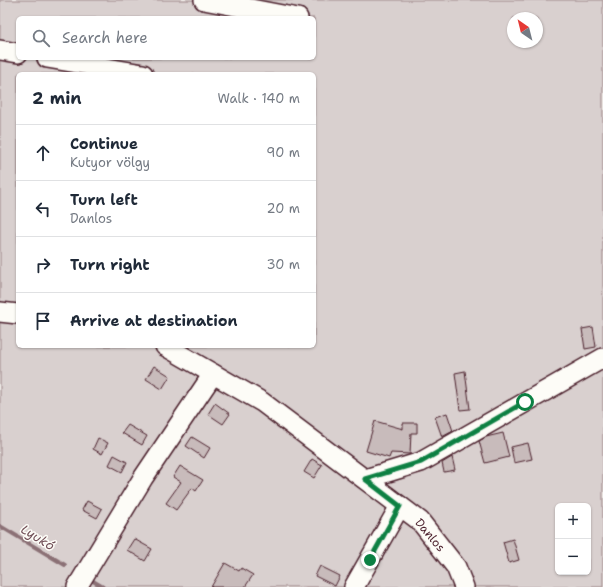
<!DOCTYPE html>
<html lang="en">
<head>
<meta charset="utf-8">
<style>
	:root { --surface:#fff; --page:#f2f2f3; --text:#1f2937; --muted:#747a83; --line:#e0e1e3 }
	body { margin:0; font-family:"Shantell Sans",sans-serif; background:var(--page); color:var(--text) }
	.controls { position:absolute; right:12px; bottom:12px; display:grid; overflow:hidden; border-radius:6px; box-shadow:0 1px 3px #0004 }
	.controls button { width:36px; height:36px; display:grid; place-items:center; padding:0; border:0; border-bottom:1px solid var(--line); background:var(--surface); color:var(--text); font:20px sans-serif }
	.compass { position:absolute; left:507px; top:12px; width:36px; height:36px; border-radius:50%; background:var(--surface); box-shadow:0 1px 3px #0004; rotate:325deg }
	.stop { position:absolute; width:12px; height:12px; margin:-9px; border:3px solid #0b8043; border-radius:50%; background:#fff }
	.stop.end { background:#0b8043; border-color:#fff; box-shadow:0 1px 4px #0008 }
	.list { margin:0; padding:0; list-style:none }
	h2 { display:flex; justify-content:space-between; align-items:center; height:52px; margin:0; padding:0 16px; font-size:17px }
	h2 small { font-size:13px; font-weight:400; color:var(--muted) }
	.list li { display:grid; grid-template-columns:26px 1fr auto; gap:12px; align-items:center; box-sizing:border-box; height:56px; padding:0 16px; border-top:1px solid var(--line) }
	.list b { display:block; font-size:15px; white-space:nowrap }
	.list p { margin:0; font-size:13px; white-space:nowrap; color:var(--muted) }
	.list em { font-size:13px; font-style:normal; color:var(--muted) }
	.icon { flex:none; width:22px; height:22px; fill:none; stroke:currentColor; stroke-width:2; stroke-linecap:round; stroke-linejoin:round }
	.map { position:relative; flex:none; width:603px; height:587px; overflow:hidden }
	.search { position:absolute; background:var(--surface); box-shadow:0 1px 3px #0004; left:16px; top:16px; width:300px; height:44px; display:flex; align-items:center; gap:10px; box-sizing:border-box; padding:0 14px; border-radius:6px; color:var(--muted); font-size:15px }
	.panel { position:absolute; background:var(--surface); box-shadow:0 1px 3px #0004; left:16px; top:72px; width:300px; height:276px; border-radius:6px }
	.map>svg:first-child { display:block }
</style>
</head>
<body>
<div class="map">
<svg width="603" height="587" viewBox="0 0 603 587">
	<rect width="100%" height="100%" fill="#f2efeb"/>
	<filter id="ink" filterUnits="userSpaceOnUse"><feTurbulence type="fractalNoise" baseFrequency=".025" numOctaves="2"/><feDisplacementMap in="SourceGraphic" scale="8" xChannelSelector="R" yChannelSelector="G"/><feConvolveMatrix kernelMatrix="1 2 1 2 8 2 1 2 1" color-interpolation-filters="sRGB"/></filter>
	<g filter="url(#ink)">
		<!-- green -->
		<path fill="#d9d0cf" stroke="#92787d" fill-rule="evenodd" d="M0,0H603V587H0ZM18,18H314V58H18ZM513,18H537V42H513ZM18,74H314V346H18ZM558,506H588V572H558Z"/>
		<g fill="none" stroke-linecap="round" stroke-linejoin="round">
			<!-- stream -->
			<g stroke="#8b6f75" stroke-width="4">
				<polyline points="0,526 65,565"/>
				<polyline points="93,581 103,587"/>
			</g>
		</g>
		<!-- building -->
		<g fill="#c8bbbb" stroke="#4a1f2b">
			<polygon points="593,327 596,347 585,349 582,329"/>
			<polygon points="154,366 170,376 162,389 146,379"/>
			<polygon points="465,371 470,409 460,410 455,373"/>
			<polygon points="215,403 230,414 223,424 208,414"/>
			<polygon points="447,413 453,431 442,437 435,417"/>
			<polygon points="375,421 403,429 403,423 417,423 417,433 411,433 410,454 391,453 389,458 366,451"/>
			<polygon points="128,425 147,436 142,445 122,433"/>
			<polygon points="503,433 509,457 485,463 479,441 486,437"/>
			<polygon points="192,437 210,448 204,458 186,446"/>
			<polygon points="98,438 108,443 102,454 93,449"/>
			<polygon points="528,443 532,459 514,463 511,447"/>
			<polygon points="114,455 127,462 122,472 109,465"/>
			<polygon points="452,457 455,470 444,472 442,463"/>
			<polygon points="312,459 322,465 314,478 304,472"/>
			<polygon points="180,466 203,480 196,491 192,488 176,510 166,503 181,482 173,477"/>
			<polygon points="87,501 102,509 97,518 82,510"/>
			<polygon points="134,539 152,549 145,561 127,550"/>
			<polygon points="513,539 519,560 509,563 503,542"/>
			<polygon points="225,563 239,571 241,568 253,575 245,587 211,587"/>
			<polygon points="320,566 340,576 335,586 315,576"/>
		</g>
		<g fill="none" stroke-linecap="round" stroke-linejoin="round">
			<!-- minor casing -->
			<g stroke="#4a1f2b" stroke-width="22">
				<g id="minor">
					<polyline points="204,0 298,18"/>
					<polyline points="0,50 18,53"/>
					<polyline points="47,58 143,74"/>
					<polyline points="0,312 18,314"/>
					<polyline points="165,346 262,402 420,521 456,567 464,587"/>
					<polyline points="365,479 421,462 603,358"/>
					<polyline points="77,587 143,478 213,374"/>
					<polyline points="354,587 400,506"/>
				</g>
			</g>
			<!-- minor -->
			<use href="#minor" stroke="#fdfcf7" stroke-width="19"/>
		</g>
	</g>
	<g fill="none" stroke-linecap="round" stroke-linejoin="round" filter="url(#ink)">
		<!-- route -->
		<polyline stroke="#0b8043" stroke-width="5" points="370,560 400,506 365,479 421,462 525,402"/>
	</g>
	<g text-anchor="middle" stroke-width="3" stroke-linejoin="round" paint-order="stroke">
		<!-- street labels -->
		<g font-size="12" fill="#4a1f2b" stroke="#fdfcf7">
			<text transform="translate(430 535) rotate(50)" y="4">Danlos</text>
		</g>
		<!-- water labels -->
		<g font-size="13" font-style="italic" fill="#704e56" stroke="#fdfcf7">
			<text transform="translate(38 537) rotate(31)" y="5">Lyukó</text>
		</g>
	</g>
</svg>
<div class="controls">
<button>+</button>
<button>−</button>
</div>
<svg class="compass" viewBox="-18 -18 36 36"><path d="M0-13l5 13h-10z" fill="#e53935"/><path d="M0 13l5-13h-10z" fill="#747a83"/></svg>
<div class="stop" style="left:525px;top:402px"></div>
<div class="stop end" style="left:370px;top:560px"></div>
<div class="search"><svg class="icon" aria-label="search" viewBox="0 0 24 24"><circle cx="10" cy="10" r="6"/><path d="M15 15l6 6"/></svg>Search here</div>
<section class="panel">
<h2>2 min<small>Walk · 140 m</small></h2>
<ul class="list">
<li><svg class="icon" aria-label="ahead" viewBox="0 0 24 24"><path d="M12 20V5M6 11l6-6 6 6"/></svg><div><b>Continue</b><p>Kutyor völgy</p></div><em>90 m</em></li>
<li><svg class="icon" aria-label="left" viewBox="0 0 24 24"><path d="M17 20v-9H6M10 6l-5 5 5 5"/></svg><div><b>Turn left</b><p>Danlos</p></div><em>20 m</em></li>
<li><svg class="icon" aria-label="right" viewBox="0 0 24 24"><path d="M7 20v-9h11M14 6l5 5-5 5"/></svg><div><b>Turn right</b></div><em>30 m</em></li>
<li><svg class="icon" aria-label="arrive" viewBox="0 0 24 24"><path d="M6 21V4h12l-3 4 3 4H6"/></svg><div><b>Arrive at destination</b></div></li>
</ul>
</section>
</div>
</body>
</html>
